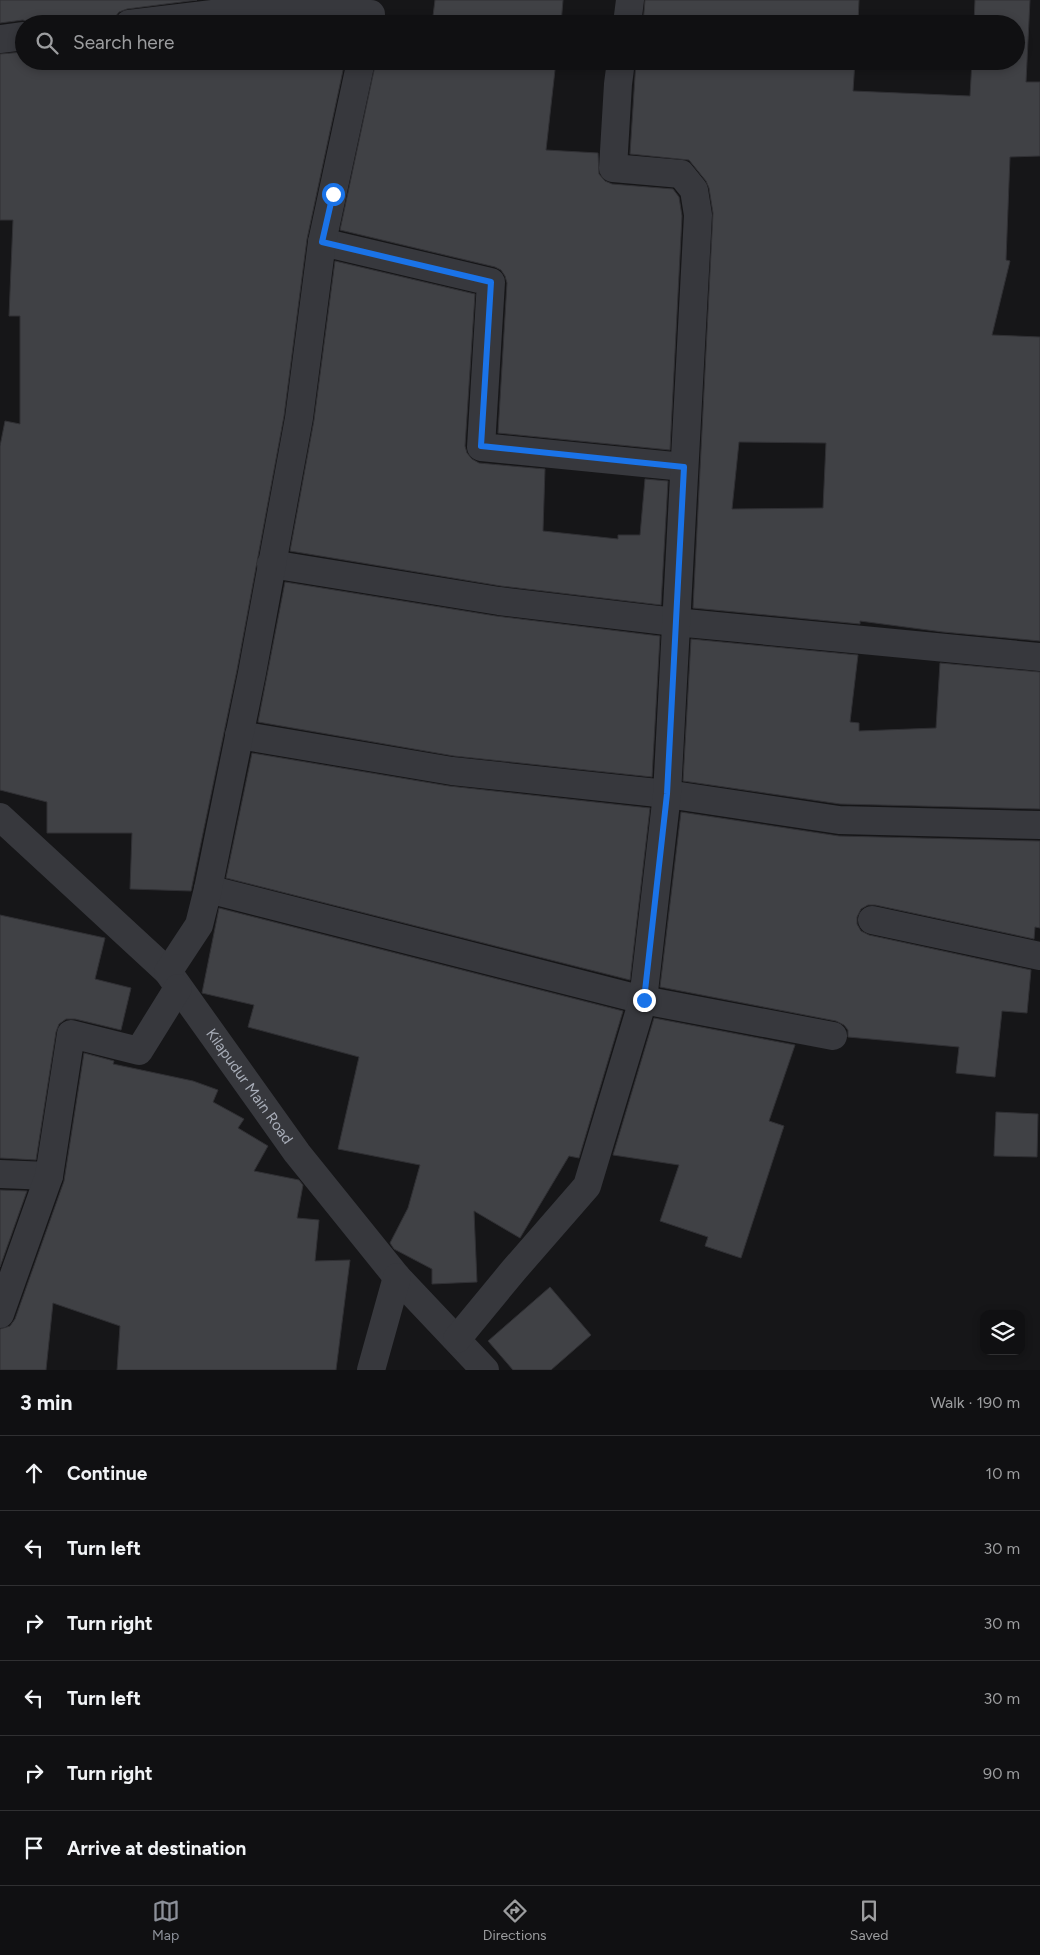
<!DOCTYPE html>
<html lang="en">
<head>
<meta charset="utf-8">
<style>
	:root { --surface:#101012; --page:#19191b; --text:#f1f3f6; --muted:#9c9d9f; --line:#303032; --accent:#8c9099 }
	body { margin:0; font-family:Figtree,sans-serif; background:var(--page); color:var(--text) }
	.controls { position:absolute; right:15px; bottom:15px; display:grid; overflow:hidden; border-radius:10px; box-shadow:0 2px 8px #0003 }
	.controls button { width:45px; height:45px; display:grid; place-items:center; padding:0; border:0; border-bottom:1px solid var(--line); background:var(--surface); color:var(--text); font:25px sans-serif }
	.stop { position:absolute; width:15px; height:15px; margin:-11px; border:4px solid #1a73e8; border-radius:50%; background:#fff }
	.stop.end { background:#1a73e8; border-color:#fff; box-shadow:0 1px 5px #0008 }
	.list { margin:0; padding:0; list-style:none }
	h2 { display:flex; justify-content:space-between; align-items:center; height:65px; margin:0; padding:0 20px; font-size:21px }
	h2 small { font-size:16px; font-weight:400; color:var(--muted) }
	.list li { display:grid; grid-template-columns:32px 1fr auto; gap:15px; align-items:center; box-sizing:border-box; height:75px; padding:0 20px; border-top:1px solid var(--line) }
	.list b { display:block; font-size:19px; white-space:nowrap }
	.list em { font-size:16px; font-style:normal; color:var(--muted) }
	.icon { flex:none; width:28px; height:28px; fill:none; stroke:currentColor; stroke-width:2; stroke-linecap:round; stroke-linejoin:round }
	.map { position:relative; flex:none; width:1040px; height:1370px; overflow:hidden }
	.search { position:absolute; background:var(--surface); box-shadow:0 2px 8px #0003; left:15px; right:15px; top:15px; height:55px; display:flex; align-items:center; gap:12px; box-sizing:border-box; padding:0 18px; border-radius:28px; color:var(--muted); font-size:19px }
	.sheet { height:515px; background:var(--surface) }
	nav { display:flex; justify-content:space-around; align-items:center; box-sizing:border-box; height:70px; border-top:1px solid var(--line); background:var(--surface); font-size:14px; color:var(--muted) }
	nav a { display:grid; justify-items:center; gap:2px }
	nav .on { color:var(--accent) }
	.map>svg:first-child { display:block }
</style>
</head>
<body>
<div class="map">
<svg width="1040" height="1370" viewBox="0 0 1040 1370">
	<rect width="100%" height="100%" fill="#161618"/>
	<!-- building -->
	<g fill="#404145" stroke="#303034" fill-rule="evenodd">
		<polygon points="0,0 197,0 127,9 119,12 115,17 114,24 33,24 23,20 0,23"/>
		<polygon points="435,0 563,0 561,24 432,24"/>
		<polygon points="645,0 859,0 858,24 643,24"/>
		<path d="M975,0H1030L1026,82H1040V156L1010,157L1006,260L1010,261L992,335L1040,337V641L943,632L860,621V624L693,608L713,213L709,188L706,181L689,160L630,154L636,61H855L853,91L970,96L972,61H1016V24H974ZM739,442L826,443L823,508L732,509Z"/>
		<polygon points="24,52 24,61 345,61 307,239 284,416 237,670 191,891 130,889 132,833 47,833 47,802 0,790 0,446 5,421 20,424 20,316 9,316 13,220 0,220 0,54"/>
		<polygon points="376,61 556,61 546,150 598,153 599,174 605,181 612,184 673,189 679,197 682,216 670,450 498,433 507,283 505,276 501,270 495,267 340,230"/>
		<polygon points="335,261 475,294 465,446 467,453 472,459 479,463 545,469 543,531 618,539 618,535 640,535 645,479 668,481 661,605 501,586 290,551 314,420"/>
		<polygon points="285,582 496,616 660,636 652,777 454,756 258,722"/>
		<polygon points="691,639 858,655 850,722 859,723 859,731 936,728 940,663 1040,672 1040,809 840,804 683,781"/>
		<polygon points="252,753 449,786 650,808 630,980 226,878"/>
		<polygon points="681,812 839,836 1040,841 1040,928 1035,927 1034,939 875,905 868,905 861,909 857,917 857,924 861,931 869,935 1031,970 1027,1013 1002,1011 995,1077 956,1073 959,1047 848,1037 848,1030 844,1025 836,1021 660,987"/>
		<polygon points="219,908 623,1011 579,1158 569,1156 520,1238 474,1211 477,1282 432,1284 432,1269 394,1249 390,1243 408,1208 420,1165 338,1149 359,1057 248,1027 254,1005 202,993"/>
		<polygon points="0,915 105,938 95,979 131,988 121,1030 75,1019 66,1019 59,1024 56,1032 36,1160 0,1158"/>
		<polygon points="654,1018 795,1045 769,1121 784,1126 741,1258 705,1246 708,1237 660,1221 679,1165 613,1155"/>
		<polygon points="84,1053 114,1061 113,1064 193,1081 218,1090 213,1102 244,1119 238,1128 268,1146 254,1171 299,1180 303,1185 297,1218 319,1220 315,1261 350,1260 336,1370 117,1370 120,1326 53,1303 46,1370 0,1370 0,1329 10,1326 15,1319 64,1181"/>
		<polygon points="996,1112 1038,1114 1037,1157 994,1156"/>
		<polygon points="0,1190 27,1191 0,1267"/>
		<polygon points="550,1287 591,1335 551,1370 513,1370 488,1341"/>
	</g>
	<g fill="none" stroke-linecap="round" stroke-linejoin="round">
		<!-- minor -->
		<g stroke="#37383d" stroke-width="28">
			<polyline points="129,24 220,13 371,14"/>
			<polyline points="627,24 630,0"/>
			<polyline points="0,39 24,36"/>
			<polyline points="322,242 491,282 481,447 684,467"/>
			<polyline points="271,564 499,601 675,622 1040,657"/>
			<polyline points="239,735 452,771 667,794 839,820 1040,825"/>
			<path id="s1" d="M0,817L168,972L297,1153L397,1277L485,1370"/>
			<polyline points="208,889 643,1000 833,1036"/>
			<polyline points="872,920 1040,956"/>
			<polyline points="168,972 199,925 208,889 252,673 299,418 322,242 361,61"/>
			<polyline points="0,1174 49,1176"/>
			<polyline points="0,1314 49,1176 71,1034 139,1051 178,988"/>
			<polyline points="457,1339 513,1271 587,1186 643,1000 667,794 698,215 694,190 681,174 613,168 618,84 621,61"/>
			<polyline points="371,1370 397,1277"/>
		</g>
	</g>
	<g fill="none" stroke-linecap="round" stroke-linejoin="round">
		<!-- route -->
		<polyline stroke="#1a73e8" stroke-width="6" points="333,194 322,242 491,282 481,446 684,467 667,794 644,1000"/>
	</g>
	<g text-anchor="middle" stroke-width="4.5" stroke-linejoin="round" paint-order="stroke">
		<!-- street labels -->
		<g font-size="15" fill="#a8adb8" stroke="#111113">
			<text dy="5" stroke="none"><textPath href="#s1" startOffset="369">Kilapudur Main Road</textPath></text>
		</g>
	</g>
</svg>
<div class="controls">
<button><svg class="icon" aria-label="layers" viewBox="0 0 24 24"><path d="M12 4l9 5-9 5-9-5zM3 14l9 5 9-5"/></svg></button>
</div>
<div class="stop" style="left:333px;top:194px"></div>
<div class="stop end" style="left:644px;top:1000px"></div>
<div class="search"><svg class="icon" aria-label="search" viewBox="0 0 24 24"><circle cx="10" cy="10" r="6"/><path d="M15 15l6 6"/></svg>Search here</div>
</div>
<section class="sheet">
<h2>3 min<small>Walk · 190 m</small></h2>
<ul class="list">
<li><svg class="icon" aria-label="ahead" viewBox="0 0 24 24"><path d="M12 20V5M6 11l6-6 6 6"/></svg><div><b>Continue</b></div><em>10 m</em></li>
<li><svg class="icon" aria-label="left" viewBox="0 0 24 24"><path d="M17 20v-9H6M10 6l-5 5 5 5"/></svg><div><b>Turn left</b></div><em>30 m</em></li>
<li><svg class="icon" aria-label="right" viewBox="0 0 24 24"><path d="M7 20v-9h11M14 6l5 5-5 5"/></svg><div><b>Turn right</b></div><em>30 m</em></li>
<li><svg class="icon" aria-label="left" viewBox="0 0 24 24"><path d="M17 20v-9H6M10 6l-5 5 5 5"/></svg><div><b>Turn left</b></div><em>30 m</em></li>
<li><svg class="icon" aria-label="right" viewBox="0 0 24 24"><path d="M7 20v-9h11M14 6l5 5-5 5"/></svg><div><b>Turn right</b></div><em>90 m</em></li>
<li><svg class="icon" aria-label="arrive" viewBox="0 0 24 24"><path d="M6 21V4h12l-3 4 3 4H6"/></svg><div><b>Arrive at destination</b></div></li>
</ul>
</section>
<nav>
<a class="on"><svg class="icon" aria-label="map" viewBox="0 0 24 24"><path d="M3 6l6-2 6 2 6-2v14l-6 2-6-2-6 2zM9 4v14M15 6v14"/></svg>Map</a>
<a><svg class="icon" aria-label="directions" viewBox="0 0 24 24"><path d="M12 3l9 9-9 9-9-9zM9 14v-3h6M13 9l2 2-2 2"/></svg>Directions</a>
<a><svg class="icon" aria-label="saved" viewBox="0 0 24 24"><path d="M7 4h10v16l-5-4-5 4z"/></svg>Saved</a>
</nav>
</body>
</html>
